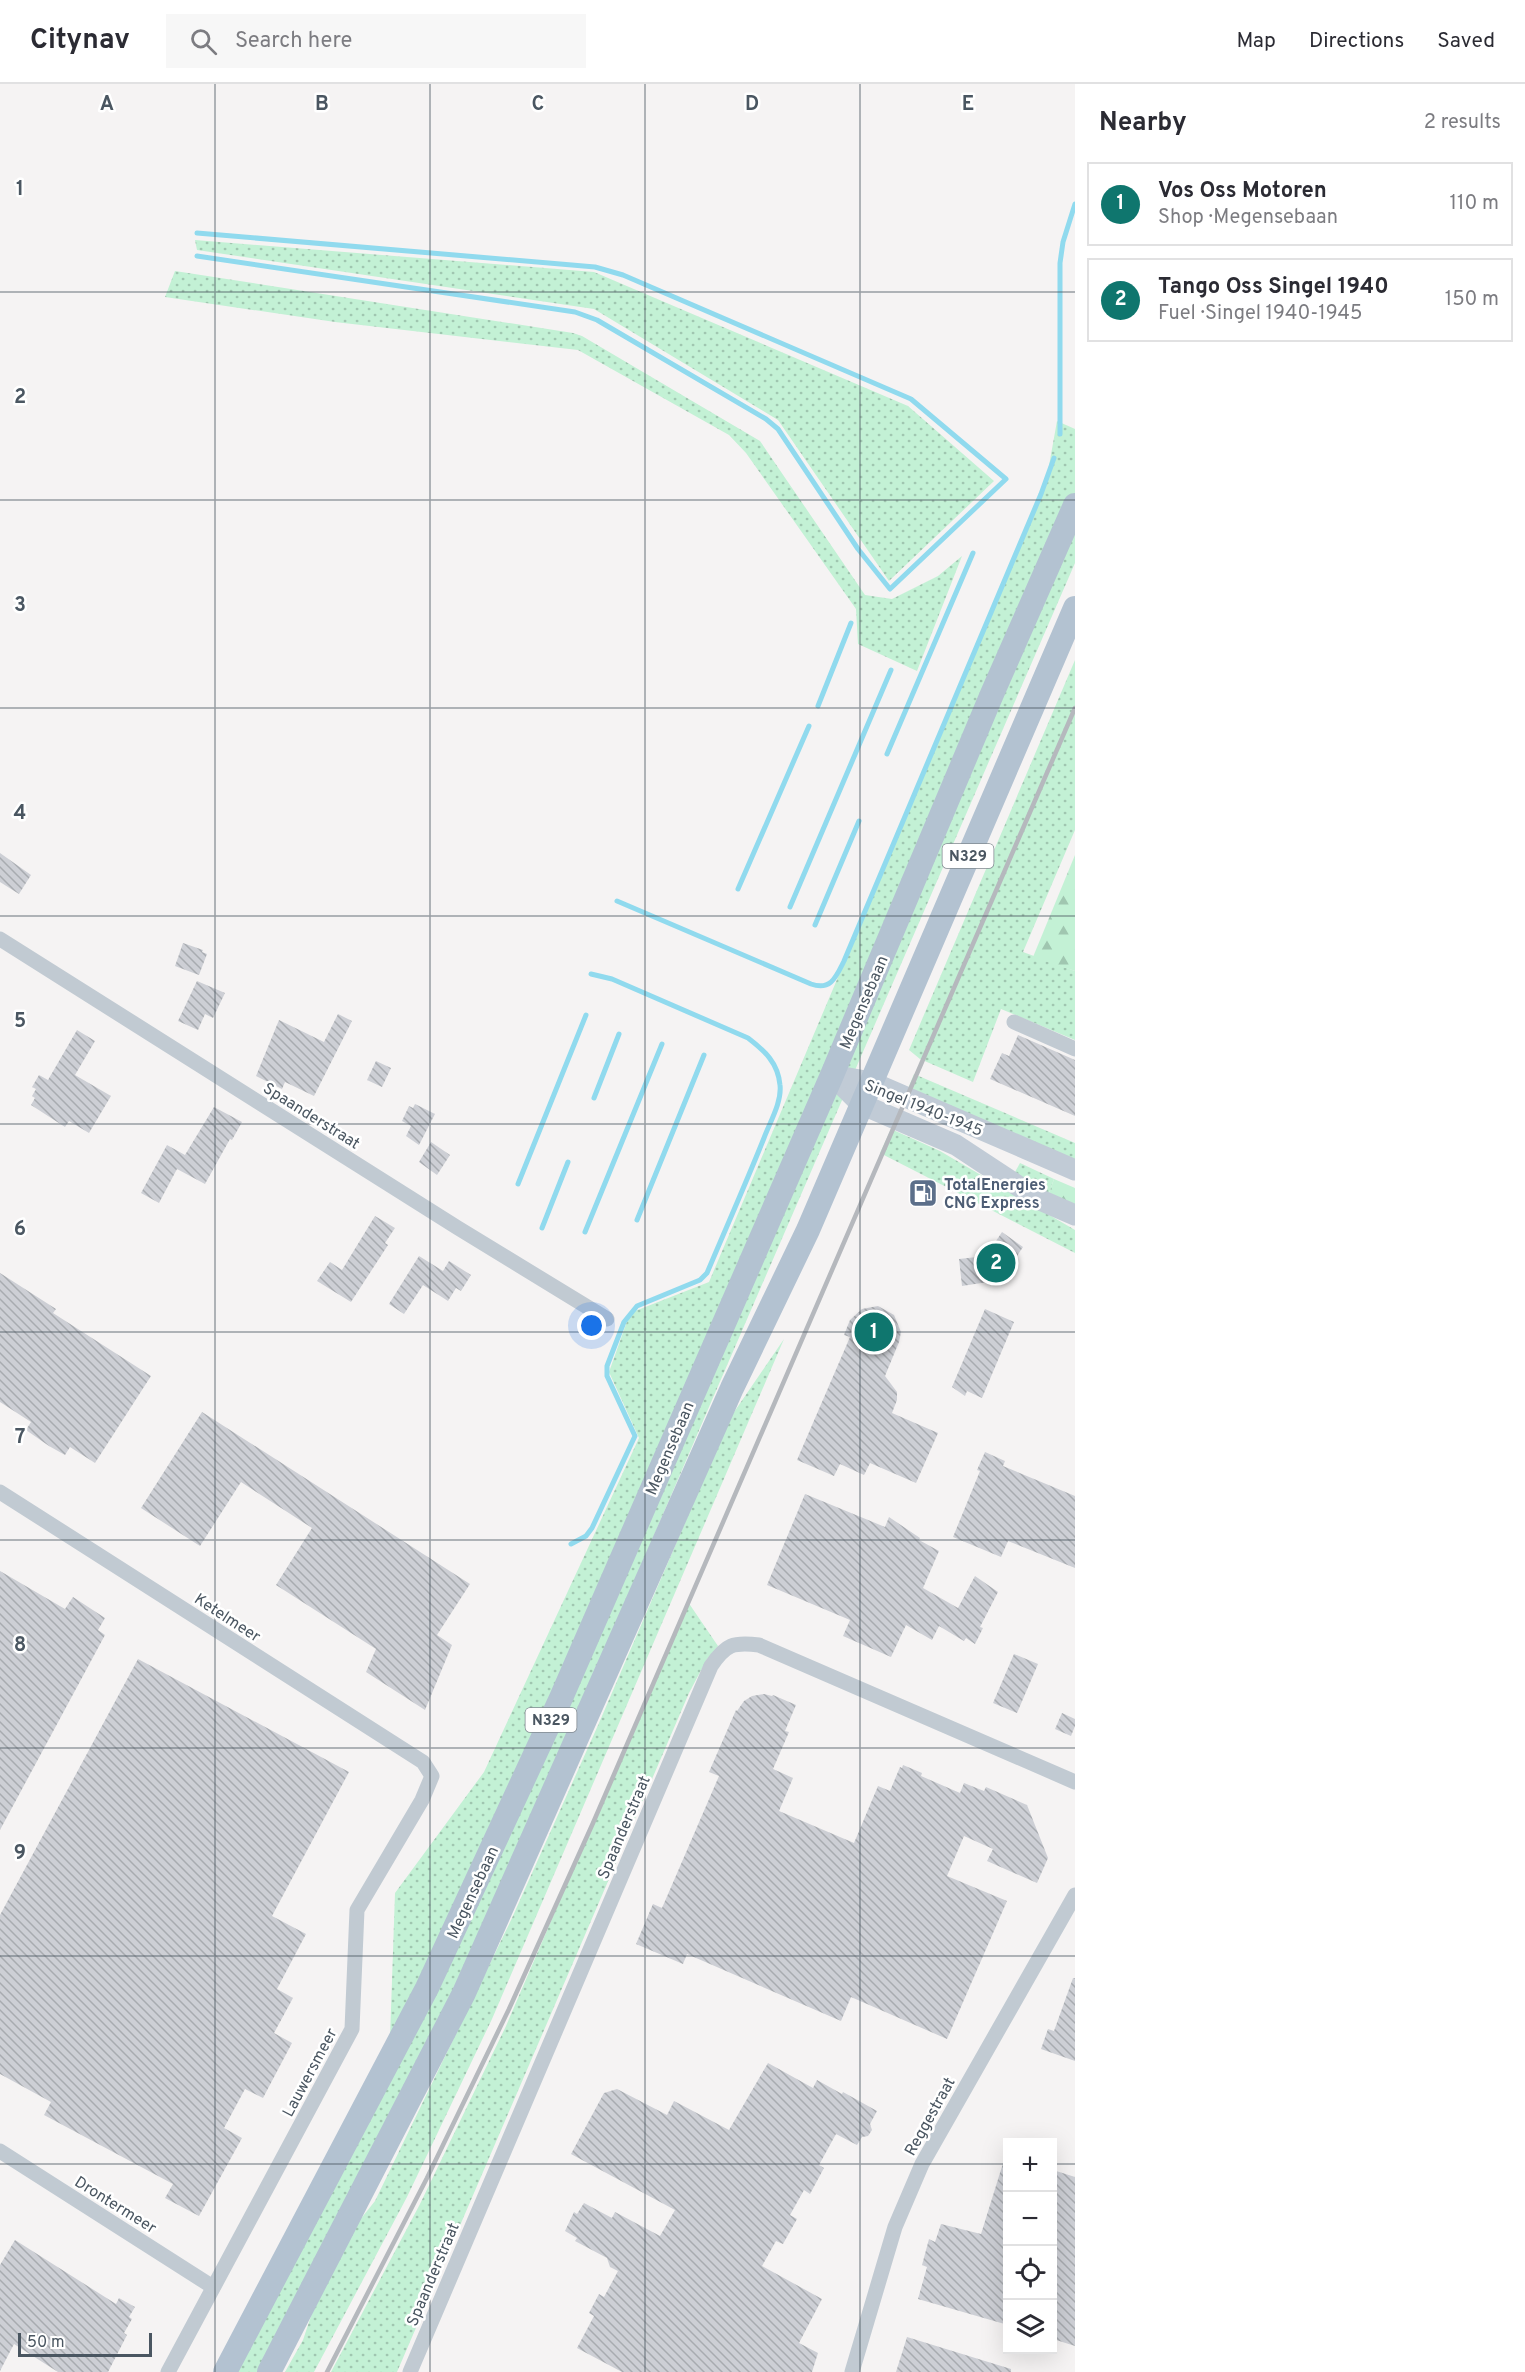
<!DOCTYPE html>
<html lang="en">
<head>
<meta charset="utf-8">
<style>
	:root { --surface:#fff; --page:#f7f7f7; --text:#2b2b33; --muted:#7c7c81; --line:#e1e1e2; --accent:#0f766e }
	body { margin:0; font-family:Overpass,sans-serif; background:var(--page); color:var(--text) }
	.controls { position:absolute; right:18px; bottom:18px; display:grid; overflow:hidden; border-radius:0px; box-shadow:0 6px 24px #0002 }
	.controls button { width:54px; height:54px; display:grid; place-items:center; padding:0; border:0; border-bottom:2px solid var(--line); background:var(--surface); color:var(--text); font:30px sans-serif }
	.scale { position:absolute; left:18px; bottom:15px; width:134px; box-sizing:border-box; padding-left:6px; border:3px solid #4a5661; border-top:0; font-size:16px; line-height:21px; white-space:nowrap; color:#4a5661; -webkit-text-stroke:4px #fff; paint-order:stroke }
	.you { position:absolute; left:592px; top:1242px; width:21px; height:21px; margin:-15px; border:4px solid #fff; border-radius:50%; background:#1a73e8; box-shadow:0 0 0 9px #1a73e833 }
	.badge { display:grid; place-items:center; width:39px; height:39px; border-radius:50%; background:var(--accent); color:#fff; font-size:20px; font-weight:700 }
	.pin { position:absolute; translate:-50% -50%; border:3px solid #fff; box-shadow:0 2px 6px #0006 }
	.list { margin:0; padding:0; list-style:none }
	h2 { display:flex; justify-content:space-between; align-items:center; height:78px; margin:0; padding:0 24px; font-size:26px }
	h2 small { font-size:20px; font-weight:400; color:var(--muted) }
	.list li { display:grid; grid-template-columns:39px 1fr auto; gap:18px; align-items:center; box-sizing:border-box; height:84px; margin:0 12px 12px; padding:0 12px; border:2px solid var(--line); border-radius:0px }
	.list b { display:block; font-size:22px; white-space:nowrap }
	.list p { margin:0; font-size:20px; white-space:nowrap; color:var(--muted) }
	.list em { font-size:20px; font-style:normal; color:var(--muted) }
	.icon { flex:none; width:33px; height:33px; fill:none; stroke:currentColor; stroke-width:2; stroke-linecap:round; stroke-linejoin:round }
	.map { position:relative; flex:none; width:1075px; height:2288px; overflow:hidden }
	header { display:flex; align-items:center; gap:36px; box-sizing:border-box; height:84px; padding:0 30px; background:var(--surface); border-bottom:2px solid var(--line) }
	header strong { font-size:28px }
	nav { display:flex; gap:33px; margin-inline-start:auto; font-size:21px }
	.search { width:420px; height:54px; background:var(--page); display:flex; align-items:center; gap:15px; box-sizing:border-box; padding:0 21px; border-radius:0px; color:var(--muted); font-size:22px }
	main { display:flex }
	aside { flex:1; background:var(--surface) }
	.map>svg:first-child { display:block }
</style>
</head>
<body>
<header>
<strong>Citynav</strong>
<div class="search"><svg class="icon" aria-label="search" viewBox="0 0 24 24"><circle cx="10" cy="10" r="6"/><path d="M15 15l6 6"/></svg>Search here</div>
<nav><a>Map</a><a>Directions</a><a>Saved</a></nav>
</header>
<main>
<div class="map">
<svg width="1075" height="2288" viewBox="0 0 1075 2288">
	<defs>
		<pattern id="grass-dots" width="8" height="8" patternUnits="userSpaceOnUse" patternTransform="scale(1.5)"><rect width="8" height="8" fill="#c3f1d5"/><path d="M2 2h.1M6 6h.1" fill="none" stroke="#a0c6b0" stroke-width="1.8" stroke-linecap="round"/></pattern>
		<pattern id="forest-firs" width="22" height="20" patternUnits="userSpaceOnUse" patternTransform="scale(1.5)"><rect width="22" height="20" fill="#c3f1d5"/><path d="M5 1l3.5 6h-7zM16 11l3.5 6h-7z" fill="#a0c6b0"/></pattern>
		<pattern id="building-back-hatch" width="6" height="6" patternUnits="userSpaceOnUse" patternTransform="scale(1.5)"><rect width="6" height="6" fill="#cdcfd5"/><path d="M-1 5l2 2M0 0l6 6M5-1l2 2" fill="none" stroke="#a8abb0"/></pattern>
	</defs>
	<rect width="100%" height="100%" fill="#f5f3f3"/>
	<!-- grass -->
	<g fill="url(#grass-dots)">
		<polygon points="195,156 594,188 908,322 994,397 889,497 778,336 594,225 197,166"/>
		<polygon points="175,187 573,249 582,252 760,357 865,511 892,515 938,492 962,472 917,587 858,560 856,525 746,369 729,351 578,266 335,238 165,213"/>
		<polygon points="1057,337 1075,345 1075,479 712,1316 502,1806 407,2007 261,2288 231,2288 389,1984 395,1809 484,1688 639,1354 609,1288 630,1229 709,1198 1045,404"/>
		<polygon points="1075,576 1075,746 1023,868 1075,887 1075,956 1001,925 973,998 920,975 909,966"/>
		<polygon points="914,990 1075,1059 1075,1081 907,1007"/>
		<polygon points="891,1045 940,1067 1075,1146 1075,1169 880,1069"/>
		<polygon points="1020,1079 1054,1095 1048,1112 1015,1088"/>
		<polygon points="784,1255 492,1935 407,2113 314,2288 285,2288 303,2256 331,2172 375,2117 512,1834 599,1639 730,1334"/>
		<polygon points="688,1518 718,1562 707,1575 689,1609 397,2288 331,2288 420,2120 506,1942"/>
	</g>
	<!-- forest -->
	<g fill="url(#forest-firs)">
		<polygon points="1075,771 1075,887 1033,873"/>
		<polygon points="1054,1095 1075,1104 1075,1128 1048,1112"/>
	</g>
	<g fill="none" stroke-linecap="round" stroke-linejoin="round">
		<!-- stream -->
		<g stroke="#90daee" stroke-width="5">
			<polyline points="197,172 575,228 597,236 766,335 778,345 858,465 890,505 1006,395 911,315 623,191 595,183 197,149"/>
			<polyline points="1060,350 1060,179 1063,158 1075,120"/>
			<polyline points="818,622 851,539"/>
			<polyline points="887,670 973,469"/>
			<polyline points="738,805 809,642"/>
			<path d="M617,817L811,900C831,907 836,893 844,877L1041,410L1054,374"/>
			<polyline points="790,823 891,586"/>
			<polyline points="815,841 859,737"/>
			<polyline points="594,1014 619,950"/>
			<polyline points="518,1100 586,931"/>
			<polyline points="637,1136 704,971"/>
			<polyline points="542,1144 568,1078"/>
			<polyline points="585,1148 662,960"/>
			<path d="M571,1460L586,1452L592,1444L635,1352L607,1292V1282L624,1238L637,1222L700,1196L707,1189C726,1144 746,1099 764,1054C770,1038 782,1018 780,1001C778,979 765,967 748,954L612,895L591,890"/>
		</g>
	</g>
	<!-- building -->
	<g fill="url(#building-back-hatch)">
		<polygon points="0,769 31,791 19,810 0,798"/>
		<polygon points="183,859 203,866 202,868 207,870 199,891 175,882"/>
		<polygon points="197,897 225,909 213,934 205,930 198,946 178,937"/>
		<polygon points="338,930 352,937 314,1012 285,998 282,1005 256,992 279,936 324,958"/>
		<polygon points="77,946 95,957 75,991 111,1012 89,1049 69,1037 65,1043 31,1021 35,1014 32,1012 36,1005 32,1003 39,991 48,996"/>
		<polygon points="1018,951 1075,976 1075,1032 990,995 1002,969 1009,972"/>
		<polygon points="376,977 391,984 382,1003 367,996"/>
		<polygon points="415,1020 435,1030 419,1061 406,1052 411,1042 402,1037 409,1022 413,1024"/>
		<polygon points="214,1023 242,1038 232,1056 230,1055 205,1100 177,1085 159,1119 141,1109 167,1061 185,1071"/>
		<polygon points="431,1058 450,1071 437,1091 419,1078"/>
		<polygon points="375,1132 395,1144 385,1159 388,1161 351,1218 317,1197 330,1178 342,1186"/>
		<polygon points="1002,1148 1023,1163 1001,1196 962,1202 959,1175 986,1172"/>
		<polygon points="419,1172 443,1187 449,1177 471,1191 461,1207 456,1204 448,1217 423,1201 404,1230 389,1220"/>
		<polygon points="0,1189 56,1225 53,1229 151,1292 95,1379 70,1363 65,1371 49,1362 26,1346 31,1338 0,1318"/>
		<polygon points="878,1222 894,1231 901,1248 899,1258 885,1292 897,1308 897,1316 892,1329 938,1349 916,1399 870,1379 864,1391 840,1380 834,1392 797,1376 850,1253 844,1251 850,1236 862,1225"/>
		<polygon points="985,1225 1014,1238 982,1314 967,1307 965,1312 952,1303"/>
		<polygon points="202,1328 470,1500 437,1551 452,1561 425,1626 366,1588 376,1565 276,1501 312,1444 241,1398 200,1462 141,1424"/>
		<polygon points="985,1368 1005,1377 1003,1382 1075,1412 1075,1484 1008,1457 1001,1473 953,1453 980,1387 977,1386"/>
		<polygon points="805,1410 885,1443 889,1433 920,1454 919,1456 939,1467 923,1504 958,1524 975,1492 998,1508 980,1543 983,1544 975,1560 966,1554 964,1557 939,1542 932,1556 906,1541 891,1573 843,1552 850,1536 767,1501"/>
		<polygon points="0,1487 65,1525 73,1513 105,1534 98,1546 105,1551 0,1746"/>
		<polygon points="1014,1570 1038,1580 1017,1629 993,1619"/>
		<polygon points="138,1575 349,1688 272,1832 306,1850 277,1905 293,1914 274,1949 292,1959 263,2014 245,2005 224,2044 242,2054 199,2132 165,2114 173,2100 44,2031 51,2018 0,1990 0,1831"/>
		<polygon points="764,1610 772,1612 773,1611 796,1621 785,1647 789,1648 773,1685 793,1694 779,1727 854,1759 878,1702 890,1707 900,1683 902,1684 903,1681 922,1689 921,1692 960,1709 964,1699 984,1707 986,1703 1027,1721 1048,1774 1037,1799 987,1777 993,1765 964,1752 947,1792 1007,1817 947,1955 851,1913 841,1937 687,1870 683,1880 636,1860 653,1820 662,1824 719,1692 709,1688 736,1626 737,1627 744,1617 752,1612"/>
		<polygon points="1062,1629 1075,1635 1075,1642 1071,1652 1055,1645"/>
		<polygon points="1073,1894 1075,1894 1075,1977 1041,1965 1048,1945 1054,1947"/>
		<polygon points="768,1979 813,2004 817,1996 842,2010 843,2008 877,2027 870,2040 872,2046 868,2052 862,2053 857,2061 836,2050 819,2081 824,2084 810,2110 804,2106 790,2131 797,2135 783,2160 776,2157 762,2182 822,2215 799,2259 818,2269 812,2288 622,2288 577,2264 594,2232 589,2229 599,2210 604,2213 618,2187 610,2183 607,2174 575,2157 577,2154 565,2147 574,2128 577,2130 584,2119 612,2134 615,2128 660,2152 675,2126 571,2070 604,2009 617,2005 667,2031 674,2017 729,2046"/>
		<polygon points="1004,2076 1008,2076 1008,2241 918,2215 927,2183 922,2181 929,2155 935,2158 941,2140 981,2150"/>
		<polygon points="1053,2086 1075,2093 1075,2262 1053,2255"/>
		<polygon points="15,2156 116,2220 119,2214 135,2223 129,2233 132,2235 124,2249 127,2251 108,2288 58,2288 14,2260 0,2287 0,2181"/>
		<polygon points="907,2253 1011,2285 1011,2288 896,2288"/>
	</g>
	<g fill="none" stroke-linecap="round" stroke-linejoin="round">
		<!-- street -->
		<g stroke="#c1cad2" stroke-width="15">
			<polyline points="0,855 458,1144 607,1235"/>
			<polyline points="1014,938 1075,965"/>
			<polyline points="0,1408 423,1678 432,1692 422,1716 357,1826 352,1945 168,2288"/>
			<polyline points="0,2067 213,2203"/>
			<path d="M410,2288L711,1582C726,1560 733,1558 759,1561L1075,1698"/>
			<polyline points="852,2288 895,2143 922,2080 1075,1811"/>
		</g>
		<!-- secondary -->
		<g stroke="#c1cbd6" stroke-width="21">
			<polyline points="832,991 861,1020 956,1061 1038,1115 1075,1131"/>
			<polyline points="832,991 871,998 1075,1086"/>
		</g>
		<!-- primary -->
		<g stroke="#b3c2d1" stroke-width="24">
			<polyline points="225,2288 427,1904 561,1614 832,991 992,610 1075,421"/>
			<polyline points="269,2288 464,1909 732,1304 808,1146 1075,524"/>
		</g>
		<!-- rail -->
		<polyline stroke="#b5b8bd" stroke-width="4.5" points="327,2288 427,2094 509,1925 593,1739 1075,624"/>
	</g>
	<!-- grid -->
	<path fill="none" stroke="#4a5661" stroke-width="1.5" stroke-opacity="0.55" d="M215,0V2288M430,0V2288M645,0V2288M860,0V2288M0,208H1075M0,416H1075M0,624H1075M0,832H1075M0,1040H1075M0,1248H1075M0,1456H1075M0,1664H1075M0,1872H1075M0,2080H1008M1052,2080H1075"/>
	<!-- icons -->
	<defs>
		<g id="fuel-square" transform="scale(1.5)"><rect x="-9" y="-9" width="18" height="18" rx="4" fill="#5c6f8a" stroke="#fff"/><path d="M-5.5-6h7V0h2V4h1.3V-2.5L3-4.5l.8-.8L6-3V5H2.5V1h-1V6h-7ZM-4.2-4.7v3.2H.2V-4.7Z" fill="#fff"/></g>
	</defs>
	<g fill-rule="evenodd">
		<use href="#fuel-square" x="923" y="1109"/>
	</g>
	<g text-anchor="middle" stroke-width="5" stroke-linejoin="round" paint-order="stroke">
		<!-- shield labels -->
		<g fill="#fff" stroke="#808990" stroke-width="1.5">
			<rect x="942.5" y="760" width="51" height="24" rx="4.5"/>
			<rect x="525.5" y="1624" width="51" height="24" rx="4.5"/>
		</g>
		<g font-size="15" font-weight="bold" fill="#4a5661">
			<text x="968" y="777">N329</text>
			<text x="551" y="1641">N329</text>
		</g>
		<!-- street labels -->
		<g font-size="16" fill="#4a5661" stroke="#fff">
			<text transform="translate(863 918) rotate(-67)" y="6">Megensebaan</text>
			<text transform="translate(924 1023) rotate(22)" y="6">Singel 1940-1945</text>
			<text transform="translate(312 1031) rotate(32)" y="6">Spaanderstraat</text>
			<text transform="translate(669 1364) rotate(-67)" y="6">Megensebaan</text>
			<text transform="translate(228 1533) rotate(33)" y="6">Ketelmeer</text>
			<text transform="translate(623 1743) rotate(-67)" y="6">Spaanderstraat</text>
			<text transform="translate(472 1808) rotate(-65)" y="6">Megensebaan</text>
			<text transform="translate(309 1988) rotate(-62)" y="6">Lauwersmeer</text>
			<text transform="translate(929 2032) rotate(-61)" y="6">Reggestraat</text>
			<text transform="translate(116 2120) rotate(32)" y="6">Drontermeer</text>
			<text transform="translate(432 2190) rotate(-67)" y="6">Spaanderstraat</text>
		</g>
		<!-- service labels -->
		<g font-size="16" font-weight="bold" fill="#4e5e75" stroke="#fff" text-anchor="start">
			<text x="944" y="1106">TotalEnergies<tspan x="944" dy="18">CNG Express</tspan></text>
		</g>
	</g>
	<g font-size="20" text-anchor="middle" font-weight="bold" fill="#4a5661" stroke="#fff" stroke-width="5" stroke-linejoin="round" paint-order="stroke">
		<text x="107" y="26">A</text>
		<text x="322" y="26">B</text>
		<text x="538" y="26">C</text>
		<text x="752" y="26">D</text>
		<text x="968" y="26">E</text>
		<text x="20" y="111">1</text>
		<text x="20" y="319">2</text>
		<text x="20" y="527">3</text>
		<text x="20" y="735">4</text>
		<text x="20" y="943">5</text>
		<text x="20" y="1151">6</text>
		<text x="20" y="1359">7</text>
		<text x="20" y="1567">8</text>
		<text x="20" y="1775">9</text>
	</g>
</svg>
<div class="controls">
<button>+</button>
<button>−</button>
<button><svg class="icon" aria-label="locate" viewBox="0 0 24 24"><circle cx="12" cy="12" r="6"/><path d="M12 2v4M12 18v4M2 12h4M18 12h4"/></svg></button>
<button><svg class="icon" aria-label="layers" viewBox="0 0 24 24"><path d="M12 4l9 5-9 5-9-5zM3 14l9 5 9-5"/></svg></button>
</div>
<div class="scale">50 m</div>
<div class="you"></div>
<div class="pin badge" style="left:874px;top:1248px">1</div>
<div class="pin badge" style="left:996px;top:1179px">2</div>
</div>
<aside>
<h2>Nearby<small>2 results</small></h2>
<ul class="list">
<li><span class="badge">1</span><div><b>Vos Oss Motoren</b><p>Shop · Megensebaan</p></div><em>110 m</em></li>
<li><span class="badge">2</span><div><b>Tango Oss Singel 1940</b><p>Fuel · Singel 1940-1945</p></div><em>150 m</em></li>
</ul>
</aside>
</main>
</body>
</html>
